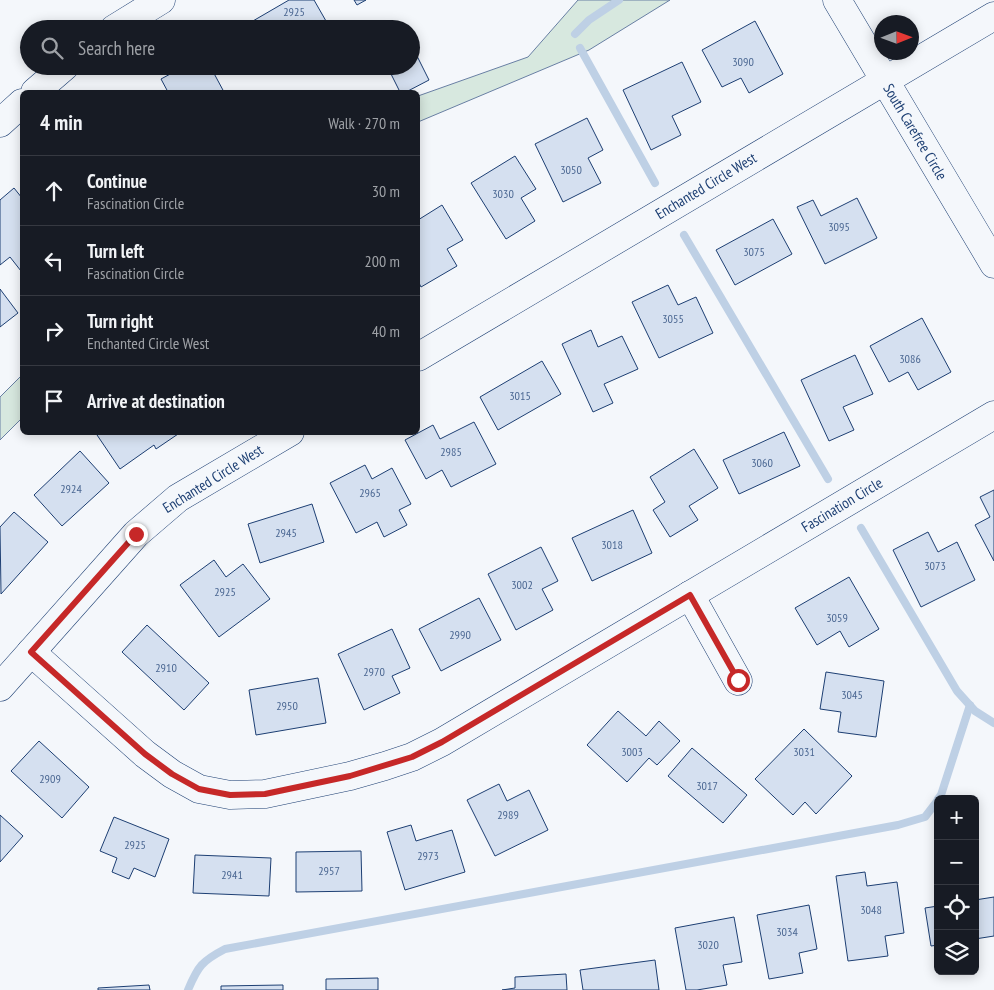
<!DOCTYPE html>
<html lang="en">
<head>
<meta charset="utf-8">
<style>
	:root { --surface:#171b24; --page:#242831; --text:#f1f3f6; --muted:#9ea1a6; --line:#363941 }
	body { margin:0; font-family:"PT Sans Narrow",sans-serif; background:var(--page); color:var(--text) }
	.controls { position:absolute; right:15px; bottom:15px; display:grid; overflow:hidden; border-radius:8px; box-shadow:0 2px 12px #0003 }
	.controls button { width:45px; height:45px; display:grid; place-items:center; padding:0; border:0; border-bottom:1px solid var(--line); background:var(--surface); color:var(--text); font:25px sans-serif }
	.compass { position:absolute; left:874px; top:15px; width:45px; height:45px; border-radius:50%; background:var(--surface); box-shadow:0 2px 12px #0003; rotate:89deg }
	.stop { position:absolute; width:15px; height:15px; margin:-11px; border:4px solid #c62828; border-radius:50%; background:#fff }
	.stop.end { background:#c62828; border-color:#fff; box-shadow:0 1px 5px #0008 }
	.list { margin:0; padding:0; list-style:none }
	h2 { display:flex; justify-content:space-between; align-items:center; height:65px; margin:0; padding:0 20px; font-size:21px }
	h2 small { font-size:16px; font-weight:400; color:var(--muted) }
	.list li { display:grid; grid-template-columns:32px 1fr auto; gap:15px; align-items:center; box-sizing:border-box; height:70px; padding:0 20px; border-top:1px solid var(--line) }
	.list b { display:block; font-size:19px; white-space:nowrap }
	.list p { margin:0; font-size:16px; white-space:nowrap; color:var(--muted) }
	.list em { font-size:16px; font-style:normal; color:var(--muted) }
	.icon { flex:none; width:28px; height:28px; fill:none; stroke:currentColor; stroke-width:2; stroke-linecap:round; stroke-linejoin:round }
	.map { position:relative; flex:none; width:994px; height:990px; overflow:hidden }
	.search { position:absolute; background:var(--surface); box-shadow:0 2px 12px #0003; left:20px; top:20px; width:400px; height:55px; display:flex; align-items:center; gap:12px; box-sizing:border-box; padding:0 18px; border-radius:28px; color:var(--muted); font-size:19px }
	.panel { position:absolute; background:var(--surface); box-shadow:0 2px 12px #0003; left:20px; top:90px; width:400px; height:345px; border-radius:8px }
	.map>svg:first-child { display:block }
</style>
</head>
<body>
<div class="map">
<svg width="994" height="990" viewBox="0 0 994 990">
	<rect width="100%" height="100%" fill="#f4f7fb"/>
	<!-- green -->
	<g fill="#d7e8df" stroke="#687fa3">
		<polygon points="578,0 670,0 589,50 418,122 418,96 528,57"/>
		<polygon points="22,375 22,418 0,440 0,397"/>
	</g>
	<g fill="none" stroke-linecap="round" stroke-linejoin="round">
		<!-- stream -->
		<g stroke="#bed0e5" stroke-width="8">
			<polyline points="575,34 589,20 619,0"/>
			<polyline points="580,48 655,183"/>
			<polyline points="684,235 828,479"/>
			<polyline points="861,528 957,691 975,711 994,723"/>
			<polyline points="938,799 941,795 970,705"/>
			<path d="M188,990C198,966 202,961 225,949L898,825L925,817L938,800"/>
		</g>
	</g>
	<!-- building -->
	<g fill="#d5e0f0" stroke="#1d3f73">
		<polygon points="289,0 314,0 330,28 248,29 246,25"/>
		<polygon points="354,0 366,0 357,5"/>
		<polygon points="755,21 783,74 749,93 741,78 722,87 702,50"/>
		<polygon points="411,48 413,48 429,80 406,92 400,92 387,66 411,66"/>
		<polygon points="682,62 701,102 672,116 681,135 651,150 623,90"/>
		<polygon points="185,66 210,66 224,92 168,92 161,79"/>
		<polygon points="587,118 603,150 588,158 601,183 563,202 535,144"/>
		<polygon points="515,156 536,189 521,198 535,221 506,239 471,183"/>
		<polygon points="14,188 22,198 21,271 10,257 0,265 0,200"/>
		<polygon points="857,198 877,238 825,264 797,207 813,200 821,216"/>
		<polygon points="442,205 463,240 447,249 457,266 421,287 418,281 418,220"/>
		<polygon points="773,219 792,254 735,285 716,250"/>
		<polygon points="668,285 678,305 696,297 713,333 659,358 632,302"/>
		<polygon points="0,289 18,313 0,327"/>
		<polygon points="922,318 951,372 918,390 908,372 889,382 870,346"/>
		<polygon points="591,330 598,347 622,336 638,369 604,384 613,403 593,412 562,344"/>
		<polygon points="855,355 873,394 843,407 854,430 829,441 801,380"/>
		<polygon points="542,361 561,394 498,430 480,397"/>
		<polygon points="474,422 496,464 451,487 442,470 426,479 405,440 433,425 440,439"/>
		<polygon points="95,432 181,432 156,449 154,445 120,469"/>
		<polygon points="784,432 800,466 739,494 723,460"/>
		<polygon points="694,449 718,488 689,506 698,520 670,537 653,510 665,502 650,477"/>
		<polygon points="80,451 109,483 62,526 34,495"/>
		<polygon points="365,465 372,479 392,468 411,504 399,510 407,525 384,537 377,522 356,533 330,483"/>
		<polygon points="994,490 994,561 975,525 990,517 980,497"/>
		<polygon points="312,504 324,542 260,563 248,524"/>
		<polygon points="633,510 652,553 592,581 572,538"/>
		<polygon points="14,512 48,542 1,594 0,527"/>
		<polygon points="928,532 938,552 957,542 975,580 921,607 893,550"/>
		<polygon points="541,547 558,581 542,589 553,610 516,630 488,574"/>
		<polygon points="214,560 226,577 243,564 270,599 219,637 180,585"/>
		<polygon points="849,577 879,629 849,647 840,631 817,645 795,608"/>
		<polygon points="479,598 501,640 441,671 419,629"/>
		<polygon points="147,625 209,683 184,710 122,652"/>
		<polygon points="392,629 410,668 392,676 400,693 364,710 338,654"/>
		<polygon points="826,672 884,681 876,737 838,732 841,712 820,709"/>
		<polygon points="318,678 326,723 256,735 249,690"/>
		<polygon points="618,711 646,736 659,721 680,741 657,765 649,758 627,782 587,745"/>
		<polygon points="804,729 852,776 816,814 805,802 793,815 755,779"/>
		<polygon points="39,741 89,787 62,818 11,771"/>
		<polygon points="692,748 747,795 723,823 668,776"/>
		<polygon points="499,784 507,801 529,790 548,830 495,856 467,800"/>
		<polygon points="0,815 23,836 0,862"/>
		<polygon points="114,817 169,839 155,877 134,868 129,879 112,872 117,858 100,851"/>
		<polygon points="411,825 416,841 452,830 465,872 405,890 387,832"/>
		<polygon points="361,851 362,891 296,892 296,852"/>
		<polygon points="195,855 271,858 269,896 193,893"/>
		<polygon points="865,872 867,886 897,882 904,933 885,936 888,956 848,961 836,876"/>
		<polygon points="994,897 994,936 975,939 975,900"/>
		<polygon points="809,905 817,949 799,953 803,973 769,979 757,915"/>
		<polygon points="938,906 938,945 931,946 925,908"/>
		<polygon points="734,917 742,962 723,965 727,985 697,990 686,990 675,928"/>
		<polygon points="655,960 659,990 583,990 580,970"/>
		<polygon points="566,974 567,990 502,990 515,988 515,977"/>
		<polygon points="378,978 378,990 326,990 326,979"/>
		<polygon points="149,985 150,990 98,990 98,988"/>
		<polygon points="283,985 283,990 221,990 221,986"/>
	</g>
	<g fill="none" stroke-linecap="round" stroke-linejoin="round">
		<!-- minor casing -->
		<g stroke="#1d3f73" stroke-width="29">
			<g id="minor">
				<polyline points="114,29 161,0"/>
				<polyline points="35,92 65,66"/>
				<polyline points="0,123 22,103"/>
				<polyline points="418,357 994,16"/>
				<polyline points="690,595 738,681"/>
				<polyline points="31,652 145,754 172,774 199,789 230,795 265,794 350,776 385,766 412,757 442,742 994,415"/>
				<polyline points="0,687 136,534 178,498 290,432"/>
			</g>
		</g>
		<!-- major casing -->
		<g stroke="#1d3f73" stroke-width="29">
			<polyline id="major" points="837,0 994,264"/>
		</g>
		<!-- minor -->
		<use href="#minor" stroke="#f4f7fb" stroke-width="28"/>
		<!-- major -->
		<use href="#major" stroke="#f4f7fb" stroke-width="28"/>
	</g>
	<g fill="none" stroke-linecap="round" stroke-linejoin="round">
		<!-- route -->
		<polyline stroke="#c62828" stroke-width="6" points="136,534 31,652 145,754 172,774 199,789 230,795 265,794 350,776 412,757 442,742 690,595 738,680"/>
	</g>
	<g text-anchor="middle" stroke-width="4" stroke-linejoin="round" paint-order="stroke">
		<!-- number labels -->
		<g font-size="12" fill="#4b6792">
			<text x="294" y="16">2925</text>
			<text x="743" y="66">3090</text>
			<text x="571" y="174">3050</text>
			<text x="503" y="198">3030</text>
			<text x="839" y="231">3095</text>
			<text x="754" y="256">3075</text>
			<text x="673" y="323">3055</text>
			<text x="910" y="363">3086</text>
			<text x="520" y="400">3015</text>
			<text x="451" y="456">2985</text>
			<text x="762" y="467">3060</text>
			<text x="71" y="493">2924</text>
			<text x="370" y="497">2965</text>
			<text x="286" y="537">2945</text>
			<text x="612" y="549">3018</text>
			<text x="935" y="570">3073</text>
			<text x="522" y="589">3002</text>
			<text x="225" y="596">2925</text>
			<text x="837" y="622">3059</text>
			<text x="460" y="639">2990</text>
			<text x="166" y="672">2910</text>
			<text x="374" y="676">2970</text>
			<text x="852" y="699">3045</text>
			<text x="287" y="710">2950</text>
			<text x="632" y="756">3003</text>
			<text x="804" y="756">3031</text>
			<text x="50" y="783">2909</text>
			<text x="707" y="790">3017</text>
			<text x="508" y="819">2989</text>
			<text x="135" y="849">2925</text>
			<text x="428" y="860">2973</text>
			<text x="329" y="875">2957</text>
			<text x="232" y="879">2941</text>
			<text x="871" y="914">3048</text>
			<text x="787" y="936">3034</text>
			<text x="708" y="949">3020</text>
		</g>
		<!-- street labels -->
		<g font-size="15" fill="#1d3f73" stroke="#f4f7fb">
			<text transform="translate(915 132) rotate(59)" y="5">South Carefree Circle</text>
			<text transform="translate(706 186) rotate(-31)" y="5">Enchanted Circle West</text>
			<text transform="translate(213 479) rotate(-32)" y="5">Enchanted Circle West</text>
			<text transform="translate(842 505) rotate(-31)" y="5">Fascination Circle</text>
		</g>
	</g>
</svg>
<div class="controls">
<button>+</button>
<button>−</button>
<button><svg class="icon" aria-label="locate" viewBox="0 0 24 24"><circle cx="12" cy="12" r="6"/><path d="M12 2v4M12 18v4M2 12h4M18 12h4"/></svg></button>
<button><svg class="icon" aria-label="layers" viewBox="0 0 24 24"><path d="M12 4l9 5-9 5-9-5zM3 14l9 5 9-5"/></svg></button>
</div>
<svg class="compass" viewBox="-18 -18 36 36"><path d="M0-13l5 13h-10z" fill="#e53935"/><path d="M0 13l5-13h-10z" fill="#9ea1a6"/></svg>
<div class="stop" style="left:738px;top:680px"></div>
<div class="stop end" style="left:136px;top:534px"></div>
<div class="search"><svg class="icon" aria-label="search" viewBox="0 0 24 24"><circle cx="10" cy="10" r="6"/><path d="M15 15l6 6"/></svg>Search here</div>
<section class="panel">
<h2>4 min<small>Walk · 270 m</small></h2>
<ul class="list">
<li><svg class="icon" aria-label="ahead" viewBox="0 0 24 24"><path d="M12 20V5M6 11l6-6 6 6"/></svg><div><b>Continue</b><p>Fascination Circle</p></div><em>30 m</em></li>
<li><svg class="icon" aria-label="left" viewBox="0 0 24 24"><path d="M17 20v-9H6M10 6l-5 5 5 5"/></svg><div><b>Turn left</b><p>Fascination Circle</p></div><em>200 m</em></li>
<li><svg class="icon" aria-label="right" viewBox="0 0 24 24"><path d="M7 20v-9h11M14 6l5 5-5 5"/></svg><div><b>Turn right</b><p>Enchanted Circle West</p></div><em>40 m</em></li>
<li><svg class="icon" aria-label="arrive" viewBox="0 0 24 24"><path d="M6 21V4h12l-3 4 3 4H6"/></svg><div><b>Arrive at destination</b></div></li>
</ul>
</section>
</div>
</body>
</html>
